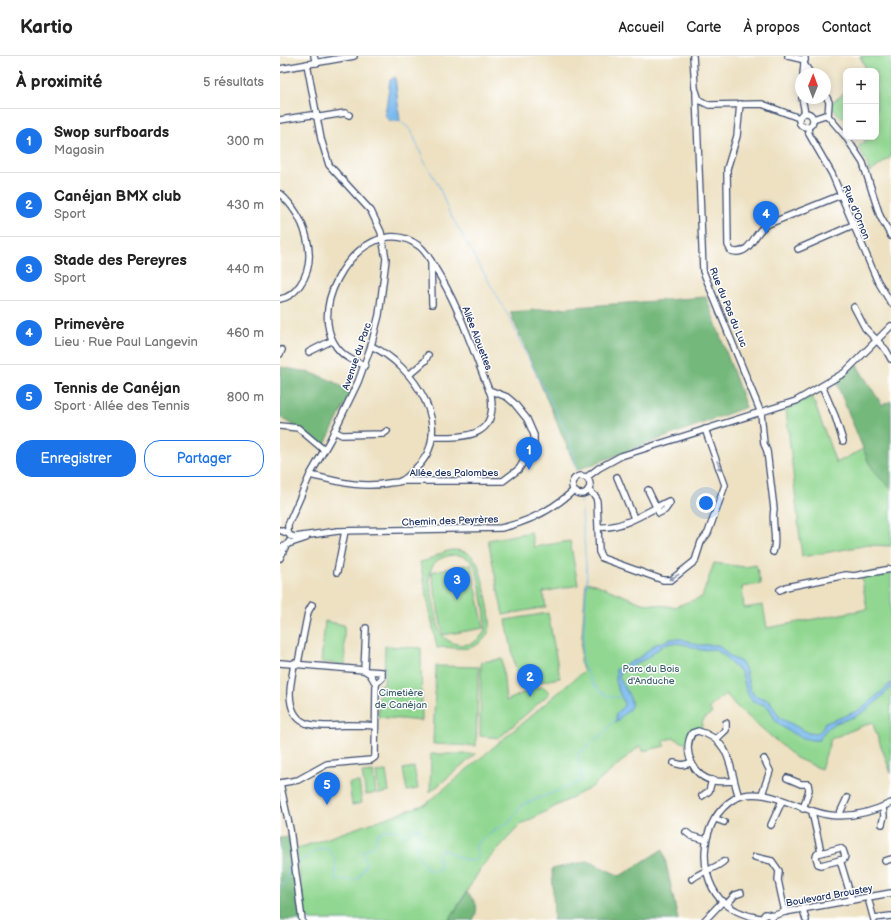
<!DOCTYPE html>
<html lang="fr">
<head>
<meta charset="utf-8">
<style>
	:root { --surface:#fff; --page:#f6f6f6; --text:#222; --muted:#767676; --line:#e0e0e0; --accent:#1a73e8 }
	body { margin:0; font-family:"Balsamiq Sans",sans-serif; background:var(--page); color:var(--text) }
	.controls { position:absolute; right:12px; top:12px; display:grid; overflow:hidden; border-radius:8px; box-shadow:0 2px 10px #0003 }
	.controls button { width:36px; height:36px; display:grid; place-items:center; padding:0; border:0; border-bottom:1px solid var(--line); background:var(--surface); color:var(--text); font:20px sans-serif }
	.compass { position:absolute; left:515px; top:12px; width:36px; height:36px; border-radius:50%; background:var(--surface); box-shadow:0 2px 10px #0003; rotate:1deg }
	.you { position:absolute; left:426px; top:447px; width:14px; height:14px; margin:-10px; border:3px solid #fff; border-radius:50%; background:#1a73e8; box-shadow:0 0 0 6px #1a73e833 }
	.badge { display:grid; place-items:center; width:26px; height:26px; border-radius:50%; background:var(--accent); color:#fff; font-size:13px; font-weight:700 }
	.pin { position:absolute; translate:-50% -33px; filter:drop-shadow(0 1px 2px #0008) }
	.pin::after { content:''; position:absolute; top:21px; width:14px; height:12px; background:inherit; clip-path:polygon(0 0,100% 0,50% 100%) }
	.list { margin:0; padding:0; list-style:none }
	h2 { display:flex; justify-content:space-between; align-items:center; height:52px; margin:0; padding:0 16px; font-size:17px }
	h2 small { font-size:13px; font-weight:400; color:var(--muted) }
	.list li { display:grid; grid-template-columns:26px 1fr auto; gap:12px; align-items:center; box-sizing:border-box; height:64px; padding:0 16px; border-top:1px solid var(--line) }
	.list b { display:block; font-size:15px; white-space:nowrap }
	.list p { margin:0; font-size:13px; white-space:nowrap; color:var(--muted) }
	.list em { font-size:13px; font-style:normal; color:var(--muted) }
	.actions { display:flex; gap:8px; padding:12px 16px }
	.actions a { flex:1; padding:9px 0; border:1px solid var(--accent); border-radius:16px; text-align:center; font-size:14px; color:var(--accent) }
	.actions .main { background:var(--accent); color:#fff }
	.map { position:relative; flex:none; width:611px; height:864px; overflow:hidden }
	header { display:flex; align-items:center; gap:24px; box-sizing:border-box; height:56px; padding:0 20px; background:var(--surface); border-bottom:1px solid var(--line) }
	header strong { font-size:19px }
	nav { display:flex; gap:22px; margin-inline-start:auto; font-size:14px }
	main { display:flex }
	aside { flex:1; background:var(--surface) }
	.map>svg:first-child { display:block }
</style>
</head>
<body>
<header>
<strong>Kartio</strong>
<nav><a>Accueil</a><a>Carte</a><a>À propos</a><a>Contact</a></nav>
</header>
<main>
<aside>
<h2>À proximité<small>5 résultats</small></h2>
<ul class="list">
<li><span class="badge">1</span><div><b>Swop surfboards</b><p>Magasin</p></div><em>300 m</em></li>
<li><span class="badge">2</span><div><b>Canéjan BMX club</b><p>Sport</p></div><em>430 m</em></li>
<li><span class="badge">3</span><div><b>Stade des Pereyres</b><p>Sport</p></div><em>440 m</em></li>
<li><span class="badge">4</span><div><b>Primevère</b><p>Lieu · Rue Paul Langevin</p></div><em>460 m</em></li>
<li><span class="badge">5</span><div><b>Tennis de Canéjan</b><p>Sport · Allée des Tennis</p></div><em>800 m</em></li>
</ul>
<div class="actions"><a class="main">Enregistrer</a><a>Partager</a></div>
</aside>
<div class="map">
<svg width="611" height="864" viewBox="0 0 611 864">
	<rect width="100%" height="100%" fill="#fff"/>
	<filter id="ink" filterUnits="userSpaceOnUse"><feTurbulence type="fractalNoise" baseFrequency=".025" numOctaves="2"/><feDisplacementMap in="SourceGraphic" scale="8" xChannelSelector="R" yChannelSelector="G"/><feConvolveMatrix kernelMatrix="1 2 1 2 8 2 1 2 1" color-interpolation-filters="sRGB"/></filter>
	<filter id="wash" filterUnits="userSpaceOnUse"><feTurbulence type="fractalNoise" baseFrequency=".012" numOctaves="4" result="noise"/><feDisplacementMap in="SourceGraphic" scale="16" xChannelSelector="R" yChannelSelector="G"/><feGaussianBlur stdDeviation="0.9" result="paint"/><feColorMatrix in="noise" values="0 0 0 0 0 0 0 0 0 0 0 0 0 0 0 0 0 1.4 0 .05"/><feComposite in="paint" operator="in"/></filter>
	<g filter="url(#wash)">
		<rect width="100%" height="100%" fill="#ede1c2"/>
		<!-- green -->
		<g fill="#91d791" stroke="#568378" fill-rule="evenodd">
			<polygon points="580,0 611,0 611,101 589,117 587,107 578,91 589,81 596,81 596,15 587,15"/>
			<polygon points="566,35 566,63 560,61 550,49"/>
			<polygon points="532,340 556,407 583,393 589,407 609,431 611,430 611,490 588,489 522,501 506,353"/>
			<polygon points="251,476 254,491 290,485 298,529 263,536 266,551 223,559 208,484"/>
			<path d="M172,494C182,494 190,496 196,505C201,511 212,563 210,571C209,576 205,583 201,586C187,598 172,589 157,592L140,506C153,504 159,496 172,494ZM174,499C181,499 188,501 193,507C198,515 208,566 205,574C196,595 167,592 159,574L149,524C149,508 159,500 174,499Z"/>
			<polygon points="434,507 465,511 476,509 481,528 462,531 464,552 483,549 487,572 587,553 581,518 611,515 611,717 592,666 551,683 541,713 516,702 456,650 446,638 429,652 432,657 423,664 421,674 415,676 409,688 406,688 394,682 384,684 385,690 363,695 361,689 312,731 240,769 203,809 169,864 30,864 25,858 16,793 146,748 304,615 300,606 306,526 315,528 362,547 394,551 422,541"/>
			<polygon points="191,508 204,572 163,579 151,516"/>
			<polygon points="268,557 280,622 239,630 226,564"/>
			<polygon points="45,565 64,569 65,609 41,606"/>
			<polygon points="105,590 141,592 142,665 98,661 99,629 104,628"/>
			<polygon points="222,603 226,645 254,632 264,631 270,637 219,682 200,680 201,606"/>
			<polygon points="156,610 199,611 196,690 153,688"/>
			<polygon points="151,698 196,698 150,736"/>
			<polygon points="134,711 138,733 127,735 123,713"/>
			<polygon points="106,715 109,736 99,738 96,716"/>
			<polygon points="93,716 96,737 86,739 82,717"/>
			<polygon points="79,726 82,747 72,749 69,727"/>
		</g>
		<!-- forest -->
		<g fill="#74b87b" stroke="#48746c">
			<polygon points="426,241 466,351 297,414 230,256"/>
			<polygon points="576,308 602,349 611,345 611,430 609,431 597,419 589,407 556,326"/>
			<path d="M1,311C26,316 51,319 70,338L44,390L0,361Z"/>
			<polygon points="9,781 19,858 26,864 0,864 0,782"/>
			<polygon points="383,793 398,864 273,864 274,861 272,813 308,805 340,820"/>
			<path d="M187,836C196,847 200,850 193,864H169Z"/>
		</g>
		<!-- water -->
		<g fill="#79b9ed" stroke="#4a74a6">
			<polygon points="115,21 120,65 110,65 105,59 110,24"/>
			<path d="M391,583H402L418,589H438L452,602L461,606L465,612L470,633L474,639L490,645L500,662L529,677L537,678L542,673L545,666L552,665L582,653L611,627V630C603,640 592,651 580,658C562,668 551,662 539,684C527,686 505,675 497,666C493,662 492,656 489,652C484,647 474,648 470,642C465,634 464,623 461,615L453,610L444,599L434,593L421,594L404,588L391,587L382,590L367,602L341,616L339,620C341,628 356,645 350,652C346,658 340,660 336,667V658L343,651L344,647L336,629V613L358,603L376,588Z"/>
		</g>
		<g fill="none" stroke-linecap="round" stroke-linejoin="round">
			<!-- stream -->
			<g stroke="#79b9ed" stroke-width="1">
				<polyline points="120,65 131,74 144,105 159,130 168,154 230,263 245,296 289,380 297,414"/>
				<polyline points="301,442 307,523 302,606 312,627 320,635 330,641 342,641"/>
				<path d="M18,807L38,793L48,792L56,805L55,820L57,824L78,823L86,808L82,796L93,790L98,777L106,774H118L124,780L134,772H139L141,775L136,796L148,814H157L161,810L157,799L161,794C171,794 182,808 196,804L198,800L196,790L198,786L217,772L230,766L242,749L302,725L298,698L325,676L336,662"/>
				<polyline points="0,832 6,827 9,810 12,808"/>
			</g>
		</g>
	</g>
	<g filter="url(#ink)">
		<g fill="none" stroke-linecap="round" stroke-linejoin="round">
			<!-- minor casing -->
			<g stroke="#3a4a6d" stroke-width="8">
				<g id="minor">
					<polyline points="34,0 36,7"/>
					<polyline points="413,0 415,32 419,44 429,49 482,48 519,62"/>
					<polyline points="508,0 525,4"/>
					<polyline points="524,8 531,18"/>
					<polyline points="0,13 74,0"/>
					<polyline points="523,18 525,0"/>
					<path d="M416,38L423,215L481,357L484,388L487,395L494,453C491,467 498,483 493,496"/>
					<polyline points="545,38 549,46 548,60"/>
					<polyline points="522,42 525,57"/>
					<path d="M460,48L457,80L447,113L448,189L451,195C471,201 473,177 486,169L561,139"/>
					<circle cx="526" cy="64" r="7"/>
					<polyline points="533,63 545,59 548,60 566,81"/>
					<polyline points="0,64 31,59 40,61 65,57 69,59"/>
					<polyline points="528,71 529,78 552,118 597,224 611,247"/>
					<polyline points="566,81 583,107 600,160 611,180"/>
					<path d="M0,138C24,159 40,201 20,229C15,236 8,242 0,243"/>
					<polyline points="518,193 573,169"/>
					<polyline points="151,205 152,248"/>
					<polyline points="574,251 585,272 606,294 611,303"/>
					<polyline points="29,296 51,285"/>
					<polyline points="0,298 2,294"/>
					<path d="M85,309C0,286 78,144 139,190C146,195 151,205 155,212C180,251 193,296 211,339C218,383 184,381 152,381"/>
					<polyline points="129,319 145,305 148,299"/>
					<polyline points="542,330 555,360 563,385"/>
					<polyline points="0,370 18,372 44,394"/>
					<polyline points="54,375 62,379 103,378 107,375"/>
					<path d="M30,419C57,425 81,433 109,427C112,426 118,427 121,425C126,423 131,417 135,413C178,375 133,308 91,290"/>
					<circle cx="301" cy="429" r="9"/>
					<polyline points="307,421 319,412 341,400 516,345 564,317 611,270"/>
					<polyline points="337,421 354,462"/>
					<polyline points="121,425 223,425 239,413 254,388 254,379 247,363 234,347 227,341 209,334"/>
					<polyline points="308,434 316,441 317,446 319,496 322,502 383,524 391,524 415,505 421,486 428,477 445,429 425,373"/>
					<path d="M319,471C344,473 367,455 389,445L390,447L385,454L379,457L368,434"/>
					<polyline points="0,474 9,478"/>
					<polyline points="8,477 8,469 30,419 50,384 78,326 91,290 99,259 106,203 101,176 91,155 49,109 41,83 27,8"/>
					<path d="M10,480L15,481L58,475L221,472C249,466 272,454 293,435"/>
					<polyline points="8,488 26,482"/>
					<polyline points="0,491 6,490 9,486"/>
					<polyline points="0,502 5,491"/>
					<polyline points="57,516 65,475"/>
					<polyline points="500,534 506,531 566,519 574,520 611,513"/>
					<polyline points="0,607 84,614 90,618 96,628 95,701 91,704 47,708 18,724 0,727"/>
					<path d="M14,607C13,617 10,628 10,638C11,676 40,670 67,669C76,669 85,669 95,670"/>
					<polyline points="18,607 28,556 32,549"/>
					<polyline points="84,614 86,572"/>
					<polyline points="86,615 102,616 102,622 96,628"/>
					<polyline points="436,683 446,674 446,667"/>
					<polyline points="394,707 402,709 411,707"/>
					<polyline points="507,722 521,728 528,728 529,734 523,753"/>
					<path d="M453,725C447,725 440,726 434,725C413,721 402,695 412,677L418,675C453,684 449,714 459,741"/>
					<polyline points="0,727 10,773 22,864"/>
					<polyline points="482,738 490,715 484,703"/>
					<polyline points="422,740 429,735 432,724"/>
					<polyline points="532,756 541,796"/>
					<polyline points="559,759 567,742"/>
					<polyline points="436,763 444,766"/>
					<polyline points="602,768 604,760 603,751"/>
					<polyline points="491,769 502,745"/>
					<polyline points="406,776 411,780 426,784"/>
					<polygon points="560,792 563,794 565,800 564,803 541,809 538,808 536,801 537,798"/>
					<polyline points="475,801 492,805 499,815 498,824 505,856"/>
					<polyline points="560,804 572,844"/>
					<polyline points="605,805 611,803"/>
					<path d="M412,823C421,815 436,813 444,805"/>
					<polyline points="588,842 594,864"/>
					<polyline points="447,848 455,839 461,837"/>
					<polyline points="523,853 526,864"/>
					<polyline points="492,860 505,856 611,837"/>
					<path d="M480,862C466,860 451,854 440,843C416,815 421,763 454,743C482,727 519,755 549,759C570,762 592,756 611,747"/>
					<polyline points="594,862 611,860"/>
					<polyline points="425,864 443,845"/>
					<polyline points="481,864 485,858 490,859 492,862"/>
				</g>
			</g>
			<!-- minor -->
			<use href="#minor" stroke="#fff" stroke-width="5.5"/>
		</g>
		<!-- one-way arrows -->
		<defs><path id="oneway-solid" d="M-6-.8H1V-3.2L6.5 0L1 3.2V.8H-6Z"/></defs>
		<g fill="#8d97ae">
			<use href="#oneway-solid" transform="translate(439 410) rotate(69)"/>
			<use href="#oneway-solid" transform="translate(394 521) rotate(151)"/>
		</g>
	</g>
	<g text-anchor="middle" stroke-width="3" stroke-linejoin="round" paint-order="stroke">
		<!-- street labels -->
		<g font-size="10" fill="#1b2f5e" stroke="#fff">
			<text transform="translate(577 156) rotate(68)" y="4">Rue d'Ornon</text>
			<text transform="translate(449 251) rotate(68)" y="4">Rue du Pas du Luc</text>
			<text transform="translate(198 282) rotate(69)" y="4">Allée Alouettes</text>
			<text transform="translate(76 300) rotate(-71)" y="4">Avenue du Parc</text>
			<text x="174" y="420">Allée des Palombes</text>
			<text transform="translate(170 464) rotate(-2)" y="4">Chemin des Peyrères</text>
			<text transform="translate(549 839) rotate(-10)" y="4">Boulevard Broustey</text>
		</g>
		<!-- park labels -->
		<g font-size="10" fill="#3e616d" stroke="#fff">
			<text x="371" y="616">Parc du Bois<tspan x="371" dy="12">d'Anduche</tspan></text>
			<text x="121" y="640">Cimetière<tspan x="121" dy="12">de Canéjan</tspan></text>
		</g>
	</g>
</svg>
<div class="controls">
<button>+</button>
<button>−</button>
</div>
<svg class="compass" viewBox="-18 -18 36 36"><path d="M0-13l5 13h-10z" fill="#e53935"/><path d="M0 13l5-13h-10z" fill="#767676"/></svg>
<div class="you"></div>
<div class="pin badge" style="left:249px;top:414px">1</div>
<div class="pin badge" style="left:250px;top:641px">2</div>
<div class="pin badge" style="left:177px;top:544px">3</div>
<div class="pin badge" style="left:486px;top:178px">4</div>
<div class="pin badge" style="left:47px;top:749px">5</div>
</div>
</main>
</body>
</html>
